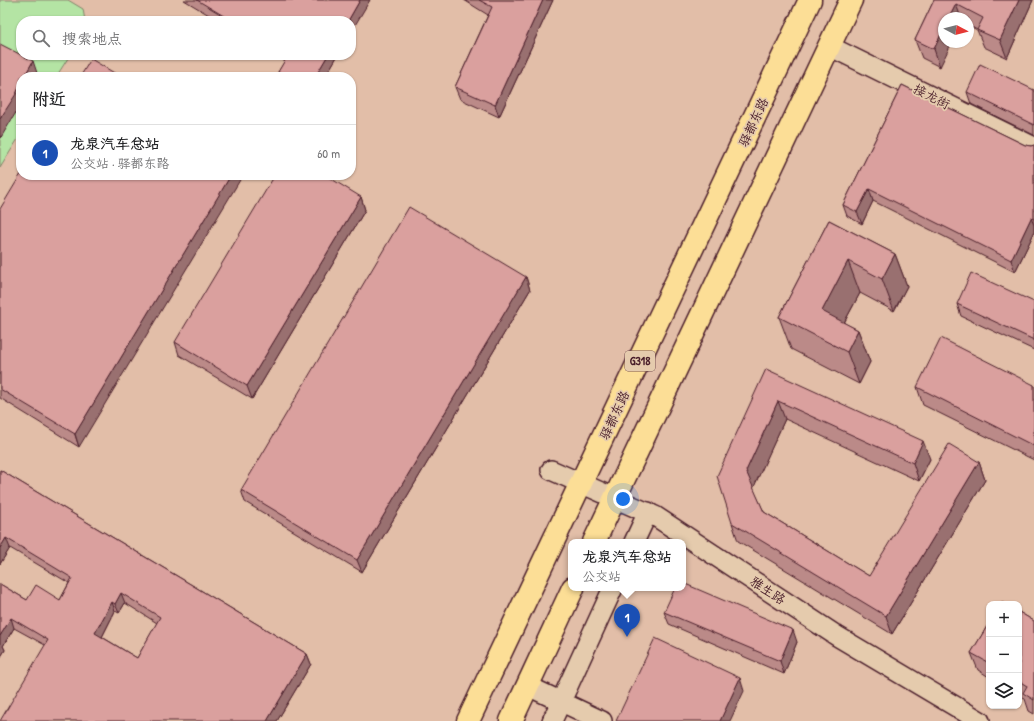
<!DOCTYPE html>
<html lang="zh">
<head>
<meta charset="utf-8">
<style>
	:root { --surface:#fff; --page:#f2f2f2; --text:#202124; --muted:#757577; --line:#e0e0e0; --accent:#4a1f2b }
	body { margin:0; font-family:"Patrick Hand","LXGW WenKai TC",sans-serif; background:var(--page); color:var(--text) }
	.controls { position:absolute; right:12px; bottom:12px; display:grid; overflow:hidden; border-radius:8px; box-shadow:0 1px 3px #0004 }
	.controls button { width:36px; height:36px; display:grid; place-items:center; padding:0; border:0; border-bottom:1px solid var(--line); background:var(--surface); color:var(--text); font:20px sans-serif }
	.compass { position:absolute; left:938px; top:12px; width:36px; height:36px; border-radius:50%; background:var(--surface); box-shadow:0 1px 3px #0004; rotate:97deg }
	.you { position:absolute; left:623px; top:499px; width:14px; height:14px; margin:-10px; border:3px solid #fff; border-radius:50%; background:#1a73e8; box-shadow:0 0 0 6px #1a73e833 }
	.badge { display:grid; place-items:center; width:26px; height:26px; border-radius:50%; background:var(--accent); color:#fff; font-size:13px; font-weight:700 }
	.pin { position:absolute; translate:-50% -33px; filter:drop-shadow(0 1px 2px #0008) }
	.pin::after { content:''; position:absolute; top:21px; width:14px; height:12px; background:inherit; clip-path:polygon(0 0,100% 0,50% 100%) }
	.popup { position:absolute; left:568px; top:539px; width:118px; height:52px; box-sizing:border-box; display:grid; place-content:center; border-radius:8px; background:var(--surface); filter:drop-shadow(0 1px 3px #0005); font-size:13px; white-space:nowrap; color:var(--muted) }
	.popup b { font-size:15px; color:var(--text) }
	.popup::after { content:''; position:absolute; left:50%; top:100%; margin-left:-8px; border:8px solid transparent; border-top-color:var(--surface) }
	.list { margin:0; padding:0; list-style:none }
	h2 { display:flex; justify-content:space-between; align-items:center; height:52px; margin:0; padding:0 16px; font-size:17px }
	h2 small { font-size:13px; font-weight:400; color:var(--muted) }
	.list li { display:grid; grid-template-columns:26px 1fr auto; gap:12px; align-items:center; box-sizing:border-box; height:56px; padding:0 16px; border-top:1px solid var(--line) }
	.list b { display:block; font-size:15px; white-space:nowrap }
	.list p { margin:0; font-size:13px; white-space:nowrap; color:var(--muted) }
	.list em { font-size:13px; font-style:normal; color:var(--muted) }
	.icon { flex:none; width:22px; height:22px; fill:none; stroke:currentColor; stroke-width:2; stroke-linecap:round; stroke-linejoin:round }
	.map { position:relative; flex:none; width:1034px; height:721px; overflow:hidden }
	.search { position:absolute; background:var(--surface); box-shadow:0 1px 3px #0004; left:16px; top:16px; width:340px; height:44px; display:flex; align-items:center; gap:10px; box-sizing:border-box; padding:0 14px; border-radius:16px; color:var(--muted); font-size:15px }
	.panel { position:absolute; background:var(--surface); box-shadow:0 1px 3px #0004; left:16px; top:72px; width:340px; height:108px; border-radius:16px }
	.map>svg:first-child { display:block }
</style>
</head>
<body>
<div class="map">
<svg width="1034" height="721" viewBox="0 0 1034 721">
	<rect width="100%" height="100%" fill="#e2bea8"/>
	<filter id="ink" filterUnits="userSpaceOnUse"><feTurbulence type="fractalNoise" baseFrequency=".025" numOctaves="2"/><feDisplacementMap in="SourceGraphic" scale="8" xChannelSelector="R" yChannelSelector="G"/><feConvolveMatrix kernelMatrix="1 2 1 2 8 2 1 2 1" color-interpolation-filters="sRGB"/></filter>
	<g filter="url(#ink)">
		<!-- green -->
		<polygon fill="#b4e4a4" stroke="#7f8268" points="0,0 68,0 83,9 85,21 21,21 21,55 70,55 56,77 21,77 21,134 0,168"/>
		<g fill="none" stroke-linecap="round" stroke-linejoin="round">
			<!-- minor casing -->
			<g stroke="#4a1f2b" stroke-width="22">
				<g id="minor">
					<polyline points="829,46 1034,147"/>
					<polyline points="551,470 655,516 837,636 980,721"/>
					<polyline points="634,542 648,512"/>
					<polyline points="528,686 602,721"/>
					<polyline points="552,721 613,588"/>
				</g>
			</g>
			<!-- highway casing -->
			<g stroke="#4a1f2b" stroke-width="25">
				<g id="highway">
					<polyline points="594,542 851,0"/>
					<polyline points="468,721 810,0"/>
					<polyline points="511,721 573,588"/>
				</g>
			</g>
			<!-- minor -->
			<use href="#minor" stroke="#e5cbad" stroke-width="19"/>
			<!-- highway -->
			<use href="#highway" stroke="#fcde96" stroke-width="22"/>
		</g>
		<!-- wall -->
		<g fill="#bb8a88" stroke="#4a1f2b" fill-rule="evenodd">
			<polygon points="184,0 370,0 351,21 219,21"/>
			<polygon points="464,0 553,0 499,117 460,99 455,87 488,15"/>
			<polygon points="934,0 1033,0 1007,58 984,47 977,30 968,25 968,18 944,18 940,67 922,58 915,40"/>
			<polygon points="275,55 338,55 325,77 280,77 278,72 285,61"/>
			<polygon points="902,85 1025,145 1031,146 1034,145 1034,233 1015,272 873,201 862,224 847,216 843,205"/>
			<polygon points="1034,90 1034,135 971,104 967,92"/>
			<polygon points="361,197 365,210 252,399 179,355 175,342"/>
			<polygon points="0,209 79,447 0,398"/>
			<polygon points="829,220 895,254 907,286 894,311 860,293 844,323 858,330 870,362 859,384 791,349 779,317"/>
			<polygon points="526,277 530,290 362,572 245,502 241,490"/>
			<polygon points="1034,302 1034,350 961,316 957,304"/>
			<polygon points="766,369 930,459 919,481 785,419 753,488 764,512 869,576 979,462 985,480 892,634 738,541 732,523"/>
			<polygon points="1034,385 1034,460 923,405 917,387"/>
			<path d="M0,470L307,654L311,664L277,721L45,645L14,628L3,646L5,650L0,658V584L27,600H60L69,583L10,548L0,564ZM125,603L157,623L137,658L102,637L115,611L119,613Z"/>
			<polygon points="664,612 797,642 784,674 669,624"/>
			<polygon points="1019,612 1034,621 1034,714 1029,711 1025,699 1019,695"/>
			<polygon points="989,623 989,677 978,670 971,653"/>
		</g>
		<!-- shaded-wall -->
		<g fill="#99706f" stroke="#4a1f2b">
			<polygon points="360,0 370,0 351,32 351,21 348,21"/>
			<polygon points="543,0 553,0 499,117 495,105"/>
			<polygon points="1019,0 1033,0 1007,58 1000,40"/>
			<polygon points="956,4 961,18 949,18"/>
			<polygon points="944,28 944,42 952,42 940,67 934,49"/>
			<polygon points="328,55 338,55 325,77 315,77"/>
			<polygon points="33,61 37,73 35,77 24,77"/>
			<polygon points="21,83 21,104 0,139 0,119"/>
			<polygon points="231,175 243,175 79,447 75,434"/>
			<polygon points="869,189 873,201 862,224 857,212"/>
			<polygon points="361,197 365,210 252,399 247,386"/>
			<polygon points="1031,218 1034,225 1034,233 1015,272 1011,260"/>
			<polygon points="895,254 907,286 894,311 882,279"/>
			<polygon points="848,261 860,293 833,343 822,311"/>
			<polygon points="526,277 530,290 362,572 357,560"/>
			<polygon points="858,330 870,362 859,384 847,352"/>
			<polygon points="778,401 785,419 753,489 746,471"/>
			<polygon points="923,441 930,459 919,481 913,463"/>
			<polygon points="979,462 985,480 892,634 886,616"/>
			<polygon points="6,538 10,548 0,564 0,548"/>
			<polygon points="121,593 125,603 119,613 115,604"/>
			<polygon points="112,602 115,611 99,643 95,633"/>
			<polygon points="11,618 14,628 3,646 5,650 0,658 0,636"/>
			<polygon points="793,630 797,642 784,674 780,661"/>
			<polygon points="307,654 311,664 277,721 267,721"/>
			<polygon points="740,678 744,691 730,721 720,721"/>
		</g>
		<!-- building -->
		<g fill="#daa09e" stroke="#4a1f2b" fill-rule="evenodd">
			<polygon points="197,0 360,0 348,21 232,21"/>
			<polygon points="479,0 543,0 495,105 455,87 492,7"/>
			<polygon points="934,0 1019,0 1000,40 977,30 983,18 956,4 949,18 944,18 944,28 934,49 915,40"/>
			<polygon points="0,44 33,61 24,77 21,77 21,83 16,94 0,119"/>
			<polygon points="288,55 328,55 315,77 286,77 278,72"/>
			<polygon points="91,59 121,77 80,77"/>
			<polygon points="980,64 1034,90 1034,125 967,92"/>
			<polygon points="902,85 1025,145 1031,146 1034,145 1034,219 1031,218 1011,260 869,189 857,212 843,205"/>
			<polygon points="21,174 21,175 231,175 75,434 0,389 0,209"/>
			<polygon points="275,175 325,175 361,197 247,386 175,342"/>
			<polygon points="409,207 526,277 357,560 241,490"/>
			<polygon points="829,220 895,254 882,279 848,261 822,311 858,330 847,352 779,317"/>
			<polygon points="971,273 1034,302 1034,340 957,304"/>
			<polygon points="941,338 1034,385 1034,446 917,387"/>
			<polygon points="766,369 923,441 913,463 778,401 746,471 764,512 869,576 949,444 979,462 886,616 732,523 717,476"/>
			<path d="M0,470L307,654L267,721H0L48,640L11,618L0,636V584L27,600L36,585L60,600L72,578L6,538L0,548ZM121,593L160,617L137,658L95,633L112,602L115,604Z"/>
			<polygon points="683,583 793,630 780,661 664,612 675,588 683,588"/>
			<polygon points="1001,602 1005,604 1000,604"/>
			<polygon points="1019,612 1034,621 1034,700 1023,693 1027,686 1019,681"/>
			<polygon points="989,623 989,663 971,653"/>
			<polygon points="655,638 740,678 720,721 616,721"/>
		</g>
	</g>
	<g text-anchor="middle" stroke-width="3.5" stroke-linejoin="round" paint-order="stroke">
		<!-- shield labels -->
		<rect fill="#e5cbad" stroke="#785352" stroke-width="1" x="625" y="351" width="30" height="20" rx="3"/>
		<g font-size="12" font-weight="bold" fill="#4a1f2b">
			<text x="640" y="365">G318</text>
		</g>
		<!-- street labels -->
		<g font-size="13" fill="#4a1f2b" stroke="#e5cbad">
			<text transform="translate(932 96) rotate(27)" y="5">接龙街</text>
			<text transform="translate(753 122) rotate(-65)" y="5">驿都东路</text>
			<text transform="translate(614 415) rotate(-65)" y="5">驿都东路</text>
			<text transform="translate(768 590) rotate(33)" y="5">雅生路</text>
		</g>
	</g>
</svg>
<div class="controls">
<button>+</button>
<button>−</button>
<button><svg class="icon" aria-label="layers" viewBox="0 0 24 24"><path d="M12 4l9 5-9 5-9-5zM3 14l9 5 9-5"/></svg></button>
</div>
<svg class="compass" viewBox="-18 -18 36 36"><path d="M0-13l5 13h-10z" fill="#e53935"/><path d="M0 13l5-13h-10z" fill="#757577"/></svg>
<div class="you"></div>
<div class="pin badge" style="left:627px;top:637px;background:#1a4fb4">1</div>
<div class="popup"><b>龙泉汽车总站</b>公交站</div>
<div class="search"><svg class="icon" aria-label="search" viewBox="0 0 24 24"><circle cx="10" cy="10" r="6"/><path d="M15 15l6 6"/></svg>搜索地点</div>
<section class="panel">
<h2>附近<small></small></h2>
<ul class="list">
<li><span class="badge" style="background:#1a4fb4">1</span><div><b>龙泉汽车总站</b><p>公交站 · 驿都东路</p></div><em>60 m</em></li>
</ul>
</section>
</div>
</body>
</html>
